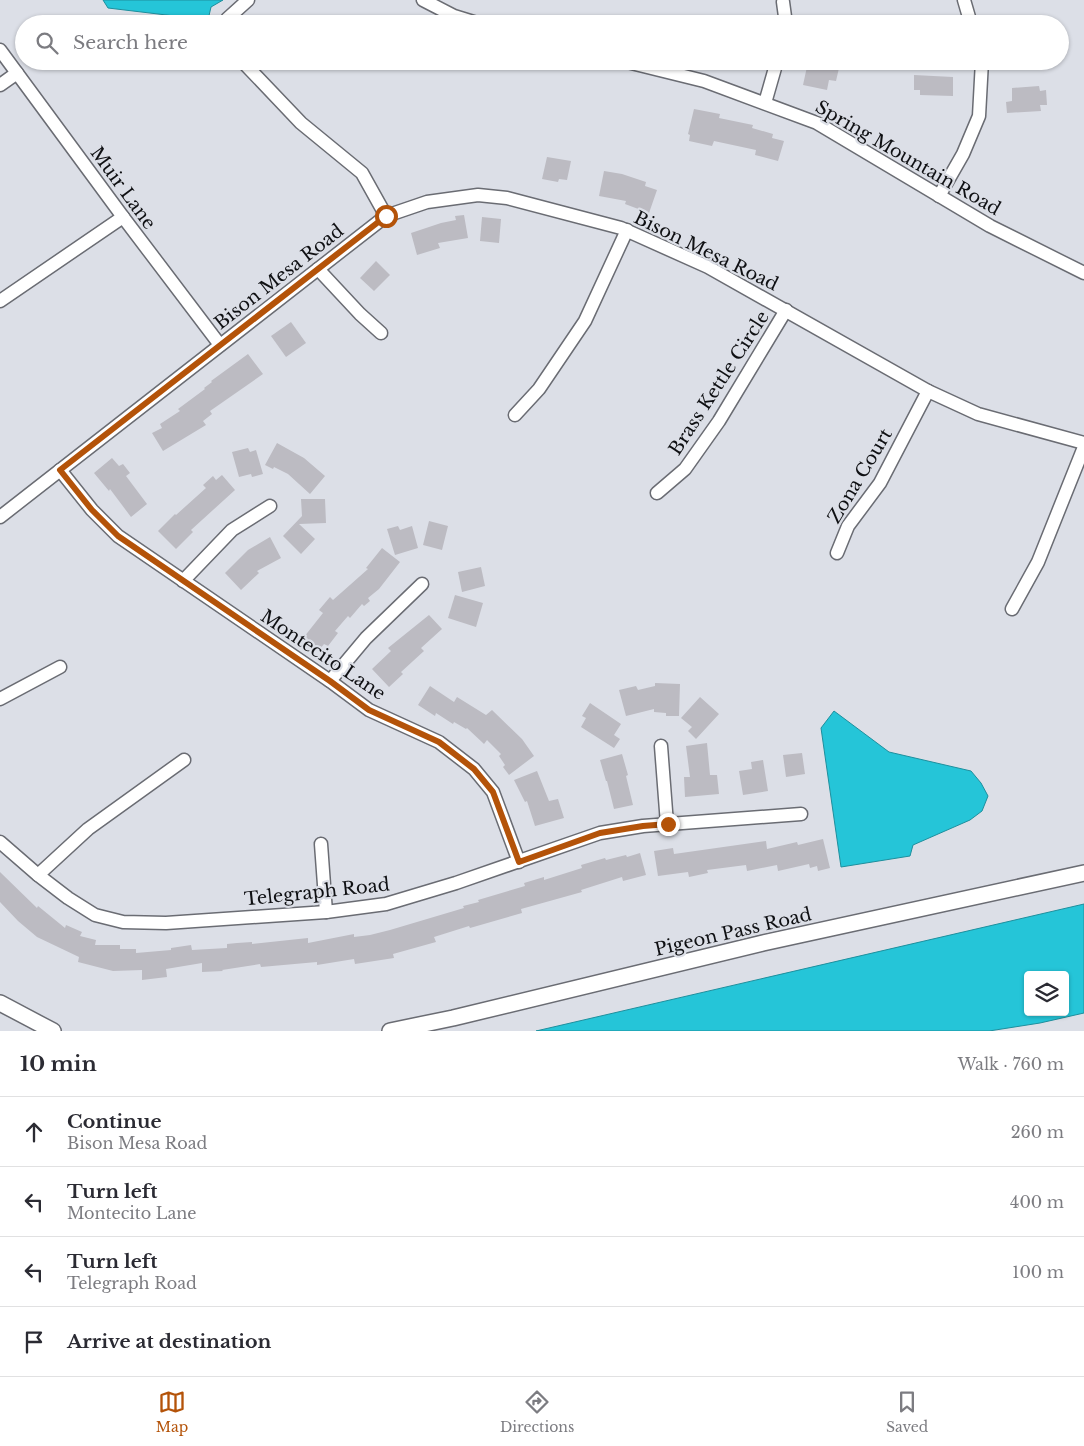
<!DOCTYPE html>
<html lang="en">
<head>
<meta charset="utf-8">
<style>
	:root { --surface:#fff; --page:#f7f7f7; --text:#2b2b33; --muted:#7c7c81; --line:#e1e1e2; --accent:#b45309 }
	body { margin:0; font-family:"Libre Baskerville",serif; background:var(--page); color:var(--text) }
	.controls { position:absolute; right:15px; bottom:15px; display:grid; overflow:hidden; border-radius:5px; box-shadow:0 1px 4px #0004 }
	.controls button { width:45px; height:45px; display:grid; place-items:center; padding:0; border:0; border-bottom:1px solid var(--line); background:var(--surface); color:var(--text); font:25px sans-serif }
	.stop { position:absolute; width:15px; height:15px; margin:-11px; border:4px solid #b45309; border-radius:50%; background:#fff }
	.stop.end { background:#b45309; border-color:#fff; box-shadow:0 1px 5px #0008 }
	.list { margin:0; padding:0; list-style:none }
	h2 { display:flex; justify-content:space-between; align-items:center; height:65px; margin:0; padding:0 20px; font-size:21px }
	h2 small { font-size:16px; font-weight:400; color:var(--muted) }
	.list li { display:grid; grid-template-columns:32px 1fr auto; gap:15px; align-items:center; box-sizing:border-box; height:70px; padding:0 20px; border-top:1px solid var(--line) }
	.list b { display:block; font-size:19px; white-space:nowrap }
	.list p { margin:0; font-size:16px; white-space:nowrap; color:var(--muted) }
	.list em { font-size:16px; font-style:normal; color:var(--muted) }
	.icon { flex:none; width:28px; height:28px; fill:none; stroke:currentColor; stroke-width:2; stroke-linecap:round; stroke-linejoin:round }
	.map { position:relative; flex:none; width:1084px; height:1031px; overflow:hidden }
	.search { position:absolute; background:var(--surface); box-shadow:0 1px 4px #0004; left:15px; right:15px; top:15px; height:55px; display:flex; align-items:center; gap:12px; box-sizing:border-box; padding:0 18px; border-radius:28px; color:var(--muted); font-size:19px }
	.sheet { height:345px; background:var(--surface) }
	nav { display:flex; justify-content:space-around; align-items:center; box-sizing:border-box; height:70px; border-top:1px solid var(--line); background:var(--surface); font-size:14px; color:var(--muted) }
	nav a { display:grid; justify-items:center; gap:2px }
	nav .on { color:var(--accent) }
	.map>svg:first-child { display:block }
</style>
</head>
<body>
<div class="map">
<svg width="1084" height="1031" viewBox="0 0 1084 1031">
	<rect width="100%" height="100%" fill="#dcdfe7"/>
	<!-- water -->
	<g fill="#25c5d8" stroke="#1e8f9d" fill-rule="evenodd">
		<polygon points="103,0 223,0 211,7 208,20 108,8"/>
		<polygon points="834,711 889,752 971,771 981,783 988,796 982,811 970,820 913,845 910,856 841,867 821,728"/>
		<path d="M1084,904V1013L1040,1023L989,1031H536ZM1028,975H1065V1012H1028Z"/>
	</g>
	<!-- building -->
	<g fill="#bcbbc2">
		<polygon points="808,62 839,68 836,81 829,80 827,90 803,85"/>
		<polygon points="914,75 953,77 953,96 920,95 920,90 914,90"/>
		<polygon points="1039,86 1040,91 1046,90 1047,105 1040,105 1041,111 1007,113 1006,102 1012,101 1012,88"/>
		<polygon points="694,109 720,114 719,118 753,125 752,128 773,134 772,138 784,141 778,161 755,155 756,150 714,141 712,146 689,141 690,135 688,134"/>
		<polygon points="547,157 571,161 567,180 559,179 558,182 542,179"/>
		<polygon points="604,171 622,174 646,182 645,186 657,190 649,213 625,204 626,201 599,196"/>
		<polygon points="464,215 468,238 438,243 440,248 417,255 411,233 441,223 456,220 455,216"/>
		<polygon points="482,217 501,219 499,243 480,241"/>
		<polygon points="376,261 390,275 374,291 360,278"/>
		<polygon points="291,322 306,343 286,357 271,336"/>
		<polygon points="248,354 263,374 210,411 212,414 203,421 206,425 163,451 152,433 162,428 160,424 180,411 178,409 205,389 204,388 212,382 211,381"/>
		<polygon points="277,443 304,458 325,476 310,494 288,474 274,467 273,469 265,465"/>
		<polygon points="248,448 250,452 256,450 263,474 252,477 251,474 239,477 232,452"/>
		<polygon points="112,458 119,466 123,464 130,473 126,476 147,504 131,517 110,489 109,491 94,473"/>
		<polygon points="222,475 235,490 191,530 193,532 176,549 158,531 175,514 176,515 206,488 203,485 213,476 216,480"/>
		<polygon points="301,499 325,499 326,523 299,524 315,539 301,554 283,536 302,516"/>
		<polygon points="429,521 448,526 442,550 423,545"/>
		<polygon points="398,526 400,530 412,526 418,548 395,555 387,529"/>
		<polygon points="270,537 281,558 257,571 259,573 241,590 225,573 248,550"/>
		<polygon points="382,548 400,562 379,589 368,598 370,601 364,606 362,604 350,618 348,616 335,631 338,633 328,646 324,644 320,649 304,637 323,613 319,610 330,597 333,600 368,569 366,568"/>
		<polygon points="481,567 485,586 462,592 458,572"/>
		<polygon points="455,595 483,603 476,627 448,618"/>
		<polygon points="429,615 442,629 421,648 424,651 401,672 403,674 389,687 372,669 391,651 388,648"/>
		<polygon points="655,683 680,684 679,716 666,716 666,713 654,712 654,709 626,716 619,690 636,686 638,690 655,686"/>
		<polygon points="430,686 454,702 457,697 486,715 492,710 522,739 534,756 509,775 503,767 505,765 499,756 501,754 487,740 484,744 467,728 466,729 454,722 453,724 436,713 435,716 418,705"/>
		<polygon points="700,697 719,714 696,739 688,731 692,727 681,718"/>
		<polygon points="590,703 621,724 614,735 620,739 614,748 581,727 586,718 582,716"/>
		<polygon points="707,743 710,775 717,775 719,794 685,797 684,777 690,777 686,746"/>
		<polygon points="802,753 805,774 786,777 783,755"/>
		<polygon points="622,754 628,775 626,776 633,805 614,809 607,781 606,781 600,760"/>
		<polygon points="763,760 768,791 743,795 739,771 752,769 751,762"/>
		<polygon points="537,771 549,801 558,799 564,818 535,826 527,801 525,802 514,780"/>
		<polygon points="823,839 830,868 818,871 817,866 810,868 809,864 778,871 777,865 747,871 746,865 707,870 708,873 689,877 688,872 658,876 654,851 673,848 674,854 766,841 767,849 797,842 798,845"/>
		<polygon points="640,853 646,875 623,881 622,877 581,890 582,892 521,909 522,913 470,928 469,926 434,937 436,942 393,954 394,958 355,964 354,959 317,965 317,962 261,967 260,964 222,970 223,971 202,972 202,963 166,969 167,977 142,980 142,970 113,971 78,962 79,957 37,937 18,921 0,902 0,872 37,908 38,906 65,928 66,925 82,932 80,936 96,940 95,945 120,945 120,949 136,949 136,953 171,950 171,948 191,945 192,950 227,948 227,944 237,943 252,942 252,944 308,938 308,943 354,934 354,937 370,935 390,930 464,908 463,906 479,902 478,900 525,886 524,883 544,877 544,880 582,868 581,865 605,858 606,860 626,855 627,857"/>
	</g>
	<g fill="none" stroke-linecap="round" stroke-linejoin="round">
		<!-- minor casing -->
		<g stroke="#6a6c73" stroke-width="15">
			<g id="minor">
				<polyline points="423,0 454,16 480,24"/>
				<polyline points="964,0 971,24"/>
				<polyline points="783,2 786,24"/>
				<polyline points="227,24 227,19 248,0"/>
				<polyline points="0,50 123,217 220,345"/>
				<polyline points="242,61 301,123 362,173 386,216"/>
				<polyline points="623,61 704,81 817,123 990,226 1084,273"/>
				<polyline points="0,85 17,73"/>
				<polyline points="765,103 777,61"/>
				<polyline points="939,196 963,154 979,116 982,61"/>
				<polyline points="318,269 360,314 381,333"/>
				<polyline points="0,301 123,217"/>
				<polyline points="515,415 539,389 585,321 627,230"/>
				<polyline points="60,470 92,510 118,536 330,681 369,710 439,742 474,769 493,792 519,862"/>
				<polyline points="657,493 685,469 719,421 786,310"/>
				<polyline points="0,517 386,216 427,202 478,195 507,198 621,228 708,267 928,391 978,414 1084,443"/>
				<polyline points="837,553 848,526 880,483 928,391"/>
				<polyline points="183,581 232,530 270,506"/>
				<polyline points="1012,609 1038,562 1084,447"/>
				<polyline points="330,681 366,638 422,584"/>
				<polyline points="0,699 60,667"/>
				<polyline points="661,746 667,824"/>
				<polyline points="0,842 38,875 68,898 95,915 123,922 166,923 326,912 386,904 456,883 600,833 643,826 801,814"/>
				<polyline points="321,844 326,912"/>
				<polyline points="38,875 88,829 184,760"/>
			</g>
		</g>
		<!-- tertiary casing -->
		<g stroke="#6a6c73" stroke-width="18">
			<g id="tertiary">
				<polyline points="0,1003 53,1031"/>
				<polyline points="390,1031 453,1018 763,943 1084,873"/>
			</g>
		</g>
		<!-- minor -->
		<use href="#minor" stroke="#fff" stroke-width="12"/>
		<!-- tertiary -->
		<use href="#tertiary" stroke="#fff" stroke-width="15"/>
	</g>
	<g fill="none" stroke-linecap="round" stroke-linejoin="round">
		<!-- route -->
		<polyline stroke="#b45309" stroke-width="6" points="386,216 60,470 92,510 118,536 330,681 369,710 439,742 474,769 493,792 519,862 600,833 643,826 668,824"/>
	</g>
	<g text-anchor="middle" stroke-width="4.5" stroke-linejoin="round" paint-order="stroke">
		<!-- street labels -->
		<g font-size="18" fill="#0f1013" stroke="#dcdfe7">
			<text transform="translate(908 158) rotate(30)" y="6">Spring Mountain Road</text>
			<text transform="translate(123 188) rotate(54)" y="6">Muir Lane</text>
			<text transform="translate(706 251) rotate(26)" y="6">Bison Mesa Road</text>
			<text transform="translate(279 277) rotate(-38)" y="6">Bison Mesa Road</text>
			<text transform="translate(719 383) rotate(-57)" y="6">Brass Kettle Circle</text>
			<text transform="translate(860 476) rotate(-59)" y="6">Zona Court</text>
			<text transform="translate(323 655) rotate(34)" y="6">Montecito Lane</text>
			<text transform="translate(317 892) rotate(-6)" y="6">Telegraph Road</text>
			<text transform="translate(733 932) rotate(-13)" y="6">Pigeon Pass Road</text>
		</g>
	</g>
</svg>
<div class="controls">
<button><svg class="icon" aria-label="layers" viewBox="0 0 24 24"><path d="M12 4l9 5-9 5-9-5zM3 14l9 5 9-5"/></svg></button>
</div>
<div class="stop" style="left:386px;top:216px"></div>
<div class="stop end" style="left:668px;top:824px"></div>
<div class="search"><svg class="icon" aria-label="search" viewBox="0 0 24 24"><circle cx="10" cy="10" r="6"/><path d="M15 15l6 6"/></svg>Search here</div>
</div>
<section class="sheet">
<h2>10 min<small>Walk · 760 m</small></h2>
<ul class="list">
<li><svg class="icon" aria-label="ahead" viewBox="0 0 24 24"><path d="M12 20V5M6 11l6-6 6 6"/></svg><div><b>Continue</b><p>Bison Mesa Road</p></div><em>260 m</em></li>
<li><svg class="icon" aria-label="left" viewBox="0 0 24 24"><path d="M17 20v-9H6M10 6l-5 5 5 5"/></svg><div><b>Turn left</b><p>Montecito Lane</p></div><em>400 m</em></li>
<li><svg class="icon" aria-label="left" viewBox="0 0 24 24"><path d="M17 20v-9H6M10 6l-5 5 5 5"/></svg><div><b>Turn left</b><p>Telegraph Road</p></div><em>100 m</em></li>
<li><svg class="icon" aria-label="arrive" viewBox="0 0 24 24"><path d="M6 21V4h12l-3 4 3 4H6"/></svg><div><b>Arrive at destination</b></div></li>
</ul>
</section>
<nav>
<a class="on"><svg class="icon" aria-label="map" viewBox="0 0 24 24"><path d="M3 6l6-2 6 2 6-2v14l-6 2-6-2-6 2zM9 4v14M15 6v14"/></svg>Map</a>
<a><svg class="icon" aria-label="directions" viewBox="0 0 24 24"><path d="M12 3l9 9-9 9-9-9zM9 14v-3h6M13 9l2 2-2 2"/></svg>Directions</a>
<a><svg class="icon" aria-label="saved" viewBox="0 0 24 24"><path d="M7 4h10v16l-5-4-5 4z"/></svg>Saved</a>
</nav>
</body>
</html>
